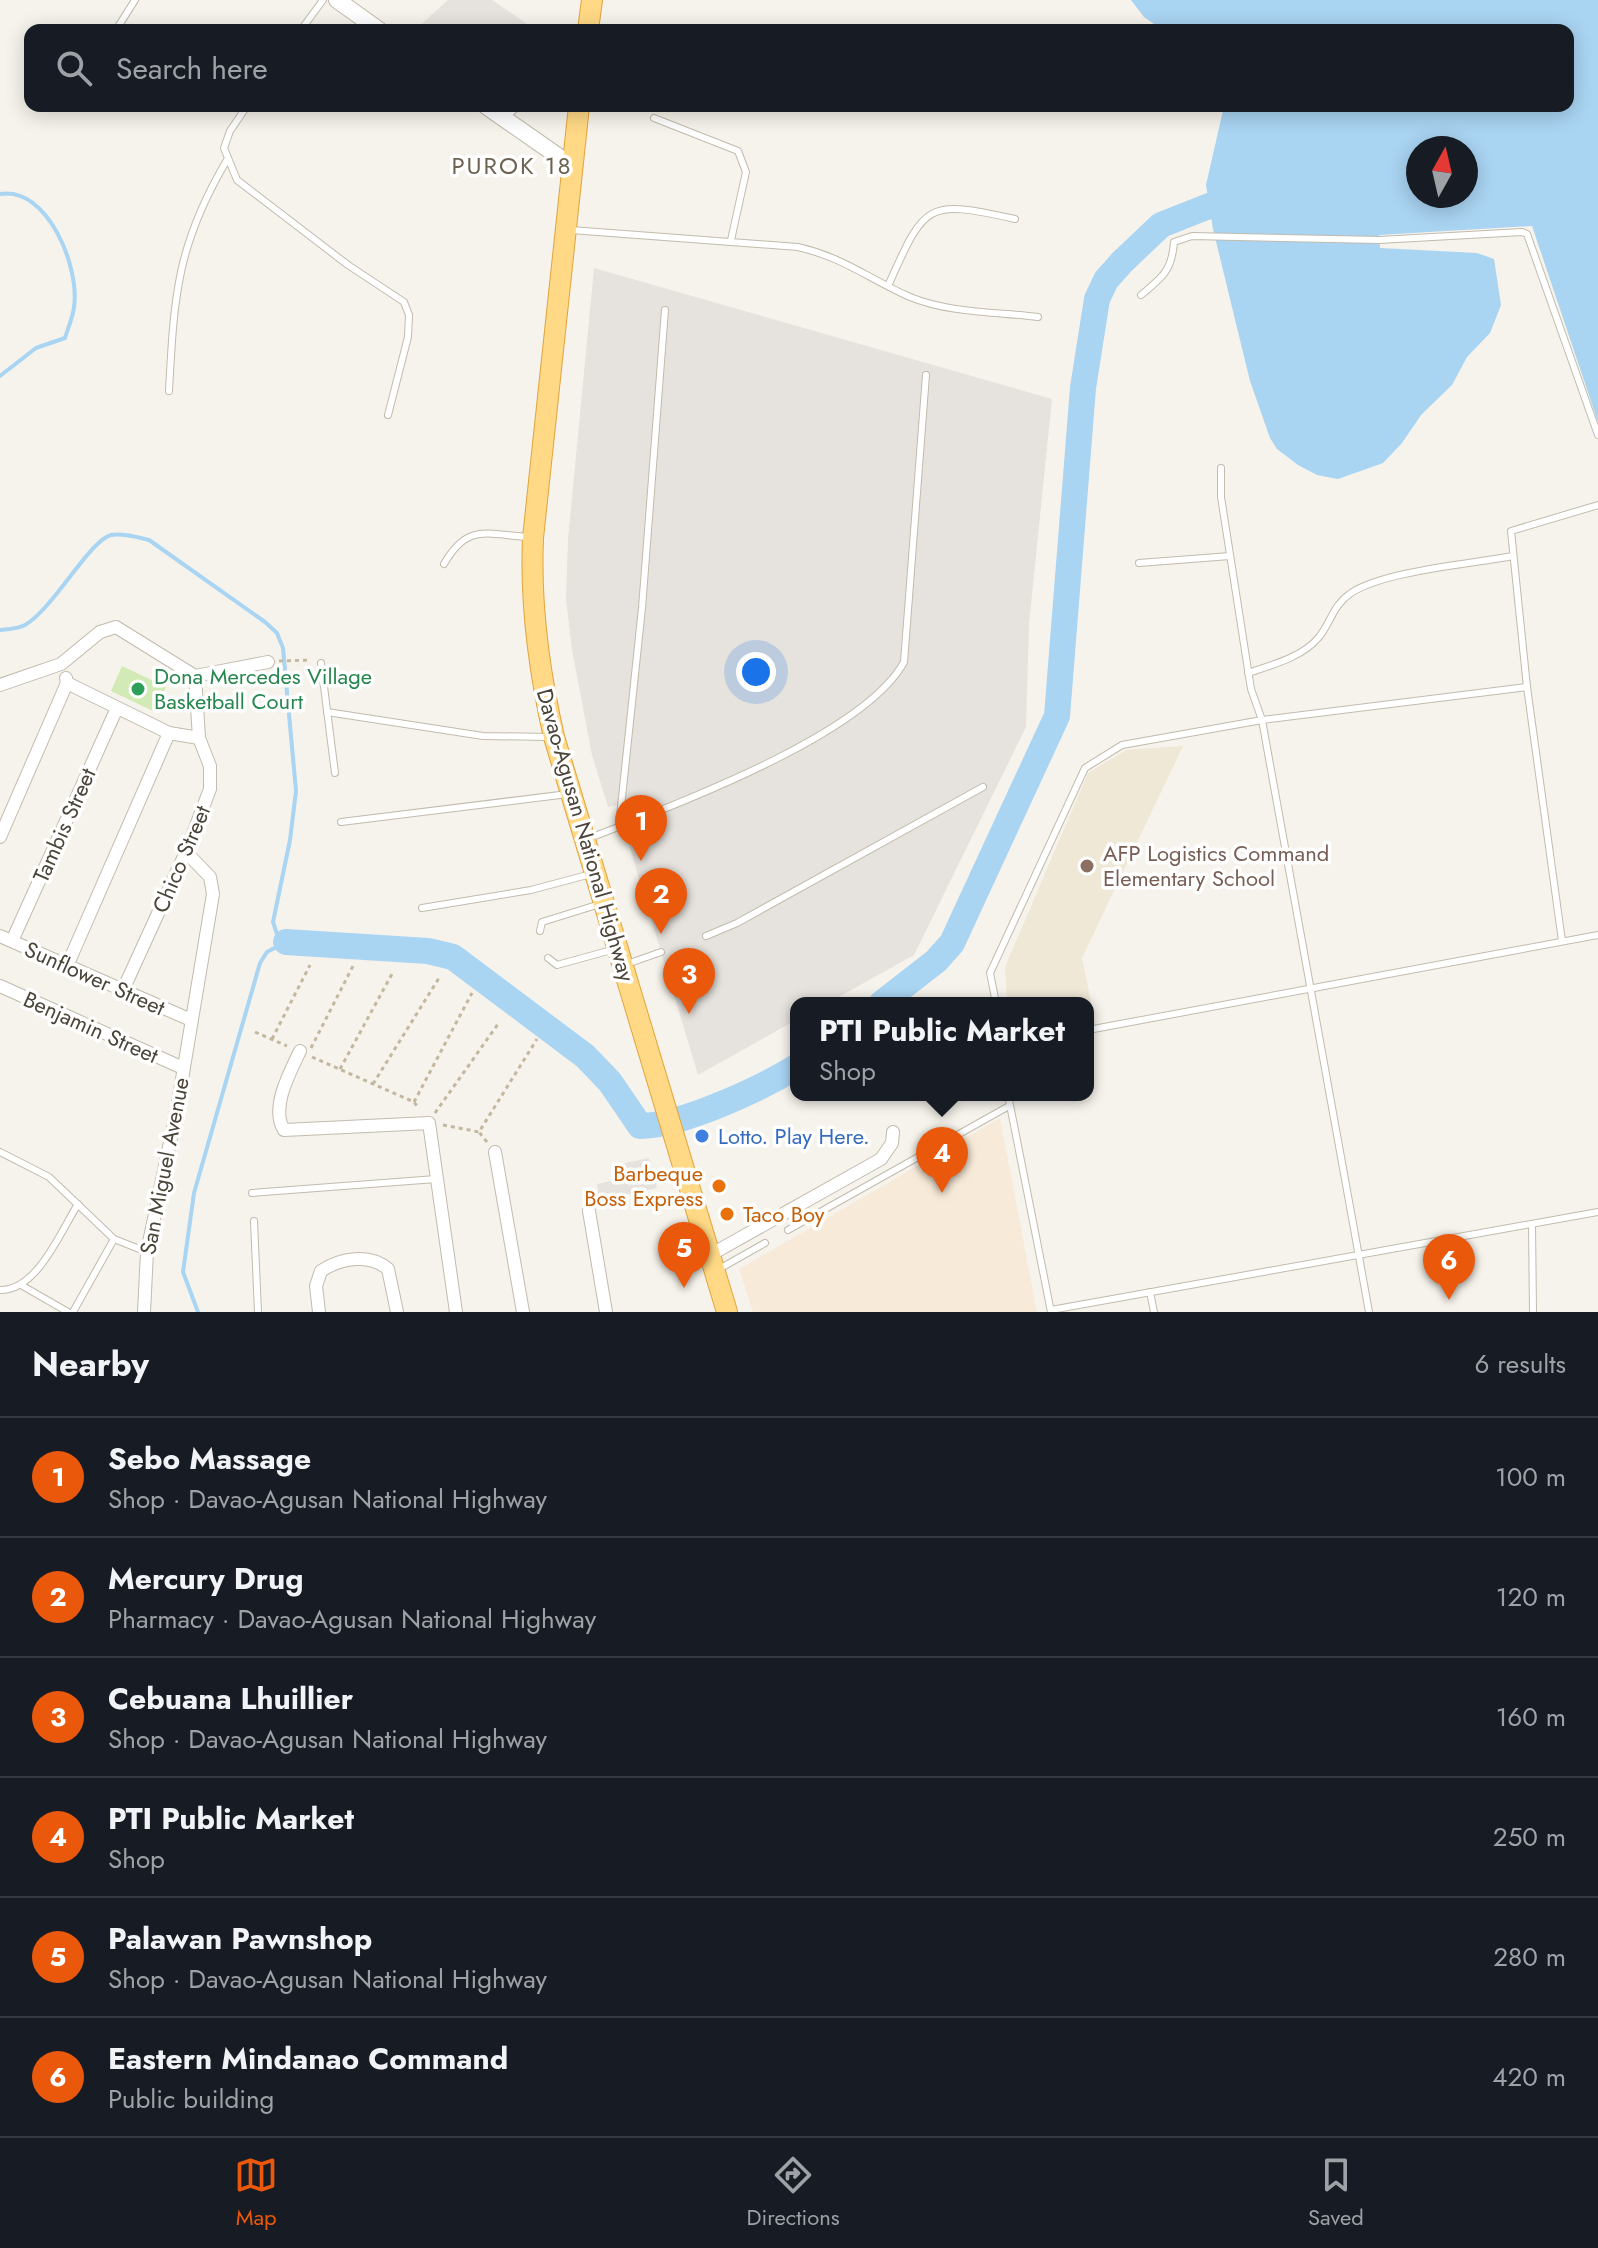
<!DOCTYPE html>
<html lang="en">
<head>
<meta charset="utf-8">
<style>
	:root { --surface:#171b24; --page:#20242c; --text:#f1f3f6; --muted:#9ea1a6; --line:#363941; --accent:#ea580c }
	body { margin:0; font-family:Jost,sans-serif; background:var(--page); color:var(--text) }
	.compass { position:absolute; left:1406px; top:136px; width:72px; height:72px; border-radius:50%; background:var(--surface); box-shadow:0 4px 20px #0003; rotate:8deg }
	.you { position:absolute; left:756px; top:672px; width:28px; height:28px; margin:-20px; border:6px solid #fff; border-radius:50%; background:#1a73e8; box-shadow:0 0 0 12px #1a73e833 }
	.badge { display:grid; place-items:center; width:52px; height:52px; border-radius:50%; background:var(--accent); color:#fff; font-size:26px; font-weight:700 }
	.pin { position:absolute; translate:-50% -66px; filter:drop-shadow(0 2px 4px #0008) }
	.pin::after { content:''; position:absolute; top:42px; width:28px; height:24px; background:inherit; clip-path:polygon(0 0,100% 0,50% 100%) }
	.popup { position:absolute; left:790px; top:997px; width:304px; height:104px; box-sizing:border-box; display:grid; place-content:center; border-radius:16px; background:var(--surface); filter:drop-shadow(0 2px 6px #0005); font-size:26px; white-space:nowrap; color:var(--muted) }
	.popup b { font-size:30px; color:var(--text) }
	.popup::after { content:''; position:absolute; left:50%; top:100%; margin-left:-16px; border:16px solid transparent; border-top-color:var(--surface) }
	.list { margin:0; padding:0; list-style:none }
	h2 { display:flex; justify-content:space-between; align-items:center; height:104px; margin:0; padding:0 32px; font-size:34px }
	h2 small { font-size:26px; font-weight:400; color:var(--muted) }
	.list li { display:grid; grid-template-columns:52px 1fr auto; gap:24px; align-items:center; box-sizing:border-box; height:120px; padding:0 32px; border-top:2px solid var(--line) }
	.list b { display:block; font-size:30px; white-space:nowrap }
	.list p { margin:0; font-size:26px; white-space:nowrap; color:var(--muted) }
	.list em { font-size:26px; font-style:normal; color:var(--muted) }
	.icon { flex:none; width:44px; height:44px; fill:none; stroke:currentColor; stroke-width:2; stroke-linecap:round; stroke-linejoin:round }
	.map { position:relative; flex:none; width:1598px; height:1312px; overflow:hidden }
	.search { position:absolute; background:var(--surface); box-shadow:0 4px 20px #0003; left:24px; right:24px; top:24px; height:88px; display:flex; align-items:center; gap:20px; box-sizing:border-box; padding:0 28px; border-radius:16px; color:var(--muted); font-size:30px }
	.sheet { height:824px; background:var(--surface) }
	nav { display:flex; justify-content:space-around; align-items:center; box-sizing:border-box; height:112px; border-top:2px solid var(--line); background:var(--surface); font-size:22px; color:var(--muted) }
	nav a { display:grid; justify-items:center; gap:4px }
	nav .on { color:var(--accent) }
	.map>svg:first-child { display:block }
</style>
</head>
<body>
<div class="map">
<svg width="1598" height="1312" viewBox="0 0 1598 1312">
	<rect width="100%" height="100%" fill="#f6f3ec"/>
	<!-- commercial -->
	<polygon fill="#f7ead8" points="1000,1118 1037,1312 753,1312 739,1269"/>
	<!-- industrial -->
	<g fill="#e6e2dd">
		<polygon points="448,0 492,0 536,30 415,30"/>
		<polygon points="594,268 1052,399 1029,624 1026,727 914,955 828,1003 796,1003 796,1020 698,1075 617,805 608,807 592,755 572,650 566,599 568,539"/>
		<polygon points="649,1158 657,1188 599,1200 597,1184 615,1180 615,1165"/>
	</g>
	<!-- education -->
	<polygon fill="#efe8d6" points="1183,746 1082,958 1096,1027 1088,1028 1088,1003 1007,1003 1005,967 1088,773 1126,750"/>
	<!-- green -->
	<polygon fill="#d2eab5" points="122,666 166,687 155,712 111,691"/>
	<!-- water -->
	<path fill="#a9d4f2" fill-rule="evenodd" d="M1131,0H1598V422L1532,226L1379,235L1380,248L1477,253L1494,259L1501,305L1490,333L1467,357L1452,385L1421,415L1402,443L1383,463L1338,479L1317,475L1298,465L1277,449L1270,438L1250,381L1213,229L1206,185L1224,106H1568V30H1163L1144,17ZM1418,148H1466V196H1418Z"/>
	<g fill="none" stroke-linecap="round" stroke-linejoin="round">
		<!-- stream -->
		<g stroke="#a9d4f2" stroke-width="4">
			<path d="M0,194C48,186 80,268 74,307C73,317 68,328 65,338L36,348L0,376"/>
			<path d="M0,630C7,629 18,629 25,625C53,609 90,540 111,535C123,533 137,537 149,540L265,622L277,633L283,648L296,791L290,840L273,922L277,934L286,942L267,952L260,963L194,1193L183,1272L198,1312"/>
		</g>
		<!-- river -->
		<g stroke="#a9d4f2" stroke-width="26">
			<path d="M286,942L428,951L453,957L585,1056L610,1082L640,1126C681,1126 760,1089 796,1067"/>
			<polyline points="882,1003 936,961 952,943 1057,716 1083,388 1097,299 1106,280 1122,262 1161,225 1209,206"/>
		</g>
		<!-- service casing -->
		<g stroke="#c2bbae" stroke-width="8">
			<g id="service">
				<polyline points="116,30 135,0"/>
				<polyline points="301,30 323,0"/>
				<polyline points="247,106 230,131 224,148 237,180 348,265 404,302 409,315 408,337 388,415"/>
				<polyline points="507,116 518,106"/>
				<polyline points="654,118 738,151 746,172 731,240"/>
				<path d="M571,230L798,247C845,258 869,279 910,297C949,313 997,312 1038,317"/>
				<path d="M888,286C925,203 926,199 1015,219"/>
				<path d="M1141,295C1163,277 1172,270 1174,242L1192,236L1379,240L1522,232L1527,234L1598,435"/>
				<path d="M169,391C174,296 177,244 227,160"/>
				<polyline points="1221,468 1221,497 1251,689 1262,720 1369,1312"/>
				<polyline points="1139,563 1230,556"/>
				<path d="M444,564C468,522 487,535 530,537"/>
				<polyline points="321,663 335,773"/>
				<path d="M1248,673C1272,665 1303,657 1319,637C1331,622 1333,605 1351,593C1384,571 1471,564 1513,556"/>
				<polyline points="327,712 483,736 550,737"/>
				<polyline points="341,822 568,794"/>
				<polyline points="619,826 642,608 665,310"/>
				<path d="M590,838C669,807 864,736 904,662L926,375"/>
				<polyline points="422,908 531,890 591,874"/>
				<polyline points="540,931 542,922 600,904"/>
				<polyline points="706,936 737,923 983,787"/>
				<polyline points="1562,941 1527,687 1511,531 1598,505"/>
				<polyline points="548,958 557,965 615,949"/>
				<polyline points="627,964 661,952"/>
				<polyline points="996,1003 990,973 1085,768 1122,745 1262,720 1527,687"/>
				<polyline points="1088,1030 1598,935"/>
				<polyline points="1008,1095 1051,1312"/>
				<polyline points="0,1152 49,1177 114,1239 147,1252"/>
				<polyline points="252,1193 436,1179"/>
				<polyline points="254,1221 258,1312"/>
				<polyline points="1532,1224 1533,1312"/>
				<polyline points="788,1230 1009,1106"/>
				<polyline points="719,1269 765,1243"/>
				<polyline points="21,1285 68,1312"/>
				<path d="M0,1290C37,1291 61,1231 78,1204"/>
				<polyline points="1150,1292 1154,1312"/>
				<polyline points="1051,1310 1598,1212"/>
				<polyline points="73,1312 114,1239"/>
			</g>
		</g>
		<!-- minor casing -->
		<g stroke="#c2bbae" stroke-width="14">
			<g id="minor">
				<polyline points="66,678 67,683 169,733 199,738"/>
				<polyline points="0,685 61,664 100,632 116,627 195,676 268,662"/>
				<polyline points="0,837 67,683"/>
				<polyline points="0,936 191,1020"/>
				<polyline points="12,941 117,708"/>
				<polyline points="67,966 169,733"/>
				<polyline points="0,986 183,1068"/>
				<polyline points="123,990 186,852 210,789 210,766 199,738 195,676"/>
				<path d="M300,1051C290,1072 270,1108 284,1130L429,1123L456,1312"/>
				<polyline points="495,1152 523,1312"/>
				<polyline points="589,1211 606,1312"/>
				<polyline points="710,1255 881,1159 892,1143 893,1132"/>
				<polyline points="144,1312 147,1252 177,1109 213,894 210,877 186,852"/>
				<path d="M319,1312L316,1286L321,1271C340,1258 370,1253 388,1269L397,1312"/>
			</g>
		</g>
		<!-- tertiary casing -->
		<g stroke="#c2bbae" stroke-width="18">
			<g id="tertiary">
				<polyline points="337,0 379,30"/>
				<polyline points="486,106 572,166"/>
			</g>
		</g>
		<!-- trunk casing -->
		<g stroke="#e0a43c" stroke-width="22">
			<g id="trunk">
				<polyline points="588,30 592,0"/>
				<path d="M579,106L533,538C530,606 539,671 554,737L727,1312"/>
			</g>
		</g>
		<!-- path -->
		<g stroke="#c4b79f" stroke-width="3" stroke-dasharray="4 4" stroke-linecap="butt">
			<polyline points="279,661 311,660"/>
			<polyline points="255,1032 287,1046"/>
			<polyline points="272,1039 310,965"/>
			<polyline points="311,1048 353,966"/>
			<polyline points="312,1057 414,1102 419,1109"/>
			<polyline points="340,1069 392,974"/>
			<polyline points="373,1084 439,978"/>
			<polyline points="414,1102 472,993"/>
			<polyline points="435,1113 498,1024"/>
			<polyline points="443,1125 479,1132"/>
			<polyline points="487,1142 479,1132 537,1039"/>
			<polyline points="1445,1251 1449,1276"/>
		</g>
		<!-- service -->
		<use href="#service" stroke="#fff" stroke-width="6"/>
		<!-- minor -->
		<use href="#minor" stroke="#fff" stroke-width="12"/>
		<!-- tertiary -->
		<use href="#tertiary" stroke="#fff" stroke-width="16"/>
		<!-- trunk -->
		<use href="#trunk" stroke="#ffd985" stroke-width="20"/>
	</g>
	<!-- markers -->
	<circle fill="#2e9e5b" stroke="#fff" stroke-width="3" cx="138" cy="689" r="8"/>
	<circle fill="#8d6e63" stroke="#fff" stroke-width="3" cx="1087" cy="866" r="8"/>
	<circle fill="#3f7fe0" stroke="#fff" stroke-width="3" cx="702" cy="1136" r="8"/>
	<g fill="#e8710a" stroke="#fff" stroke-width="3">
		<circle cx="719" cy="1186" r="8"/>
		<circle cx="727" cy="1214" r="8"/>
	</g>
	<g text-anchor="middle" stroke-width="7" stroke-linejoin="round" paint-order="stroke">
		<!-- leisure labels -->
		<g font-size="22" fill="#27864d" stroke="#fff" text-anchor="start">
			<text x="154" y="684">Dona Mercedes Village<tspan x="154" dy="25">Basketball Court</tspan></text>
		</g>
		<!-- street labels -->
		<g font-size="22" fill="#4b4439" stroke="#fff">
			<text transform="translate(64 825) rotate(-66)" y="8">Tambis Street</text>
			<text transform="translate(586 835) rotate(74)" y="8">Davao-Agusan National Highway</text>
			<text transform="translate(181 859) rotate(-67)" y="8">Chico Street</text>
			<text transform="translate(95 978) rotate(24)" y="8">Sunflower Street</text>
			<text transform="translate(91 1027) rotate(24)" y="8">Benjamin Street</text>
			<text transform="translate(164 1166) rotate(-79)" y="8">San Miguel Avenue</text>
		</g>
		<!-- education labels -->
		<g font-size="22" fill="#785e54" stroke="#fff" text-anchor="start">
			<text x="1103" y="861">AFP Logistics Command<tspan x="1103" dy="25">Elementary School</tspan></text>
		</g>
		<!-- shop labels -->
		<g font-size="22" fill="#366cbe" stroke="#fff" text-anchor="start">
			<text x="718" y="1144">Lotto. Play Here.</text>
		</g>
		<!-- food labels -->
		<g font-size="22" fill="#c56008" stroke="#fff" text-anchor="end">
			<text x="703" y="1181">Barbeque<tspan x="703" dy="25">Boss Express</tspan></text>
			<text x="743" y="1222" text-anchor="start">Taco Boy</text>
		</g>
		<!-- neighbourhood labels -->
		<g font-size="24" letter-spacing="2" fill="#6e6250" stroke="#fff">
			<text x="512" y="174">PUROK 18</text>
		</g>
	</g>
</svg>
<svg class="compass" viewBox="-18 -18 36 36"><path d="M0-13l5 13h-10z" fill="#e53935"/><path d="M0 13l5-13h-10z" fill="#9ea1a6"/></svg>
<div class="you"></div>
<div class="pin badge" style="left:641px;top:861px">1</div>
<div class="pin badge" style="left:661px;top:934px">2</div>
<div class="pin badge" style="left:689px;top:1014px">3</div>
<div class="pin badge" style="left:942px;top:1193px">4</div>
<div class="popup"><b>PTI Public Market</b>Shop</div>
<div class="pin badge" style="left:684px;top:1288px">5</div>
<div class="pin badge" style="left:1449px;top:1300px">6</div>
<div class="search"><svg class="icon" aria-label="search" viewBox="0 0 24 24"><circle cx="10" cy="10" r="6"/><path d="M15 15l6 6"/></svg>Search here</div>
</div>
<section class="sheet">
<h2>Nearby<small>6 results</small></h2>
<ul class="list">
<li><span class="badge">1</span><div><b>Sebo Massage</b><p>Shop · Davao-Agusan National Highway</p></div><em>100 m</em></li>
<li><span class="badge">2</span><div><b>Mercury Drug</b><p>Pharmacy · Davao-Agusan National Highway</p></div><em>120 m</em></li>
<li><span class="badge">3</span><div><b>Cebuana Lhuillier</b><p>Shop · Davao-Agusan National Highway</p></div><em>160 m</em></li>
<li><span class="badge">4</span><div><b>PTI Public Market</b><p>Shop</p></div><em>250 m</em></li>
<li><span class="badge">5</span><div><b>Palawan Pawnshop</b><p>Shop · Davao-Agusan National Highway</p></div><em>280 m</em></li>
<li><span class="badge">6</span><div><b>Eastern Mindanao Command</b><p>Public building</p></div><em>420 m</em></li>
</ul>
</section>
<nav>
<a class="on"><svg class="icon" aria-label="map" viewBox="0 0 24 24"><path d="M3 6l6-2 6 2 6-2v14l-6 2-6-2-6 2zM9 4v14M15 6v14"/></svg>Map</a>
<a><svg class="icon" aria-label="directions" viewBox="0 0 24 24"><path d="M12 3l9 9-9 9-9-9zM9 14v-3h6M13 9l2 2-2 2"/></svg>Directions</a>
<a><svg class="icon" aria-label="saved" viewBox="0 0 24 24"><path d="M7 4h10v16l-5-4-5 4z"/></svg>Saved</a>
</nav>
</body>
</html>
